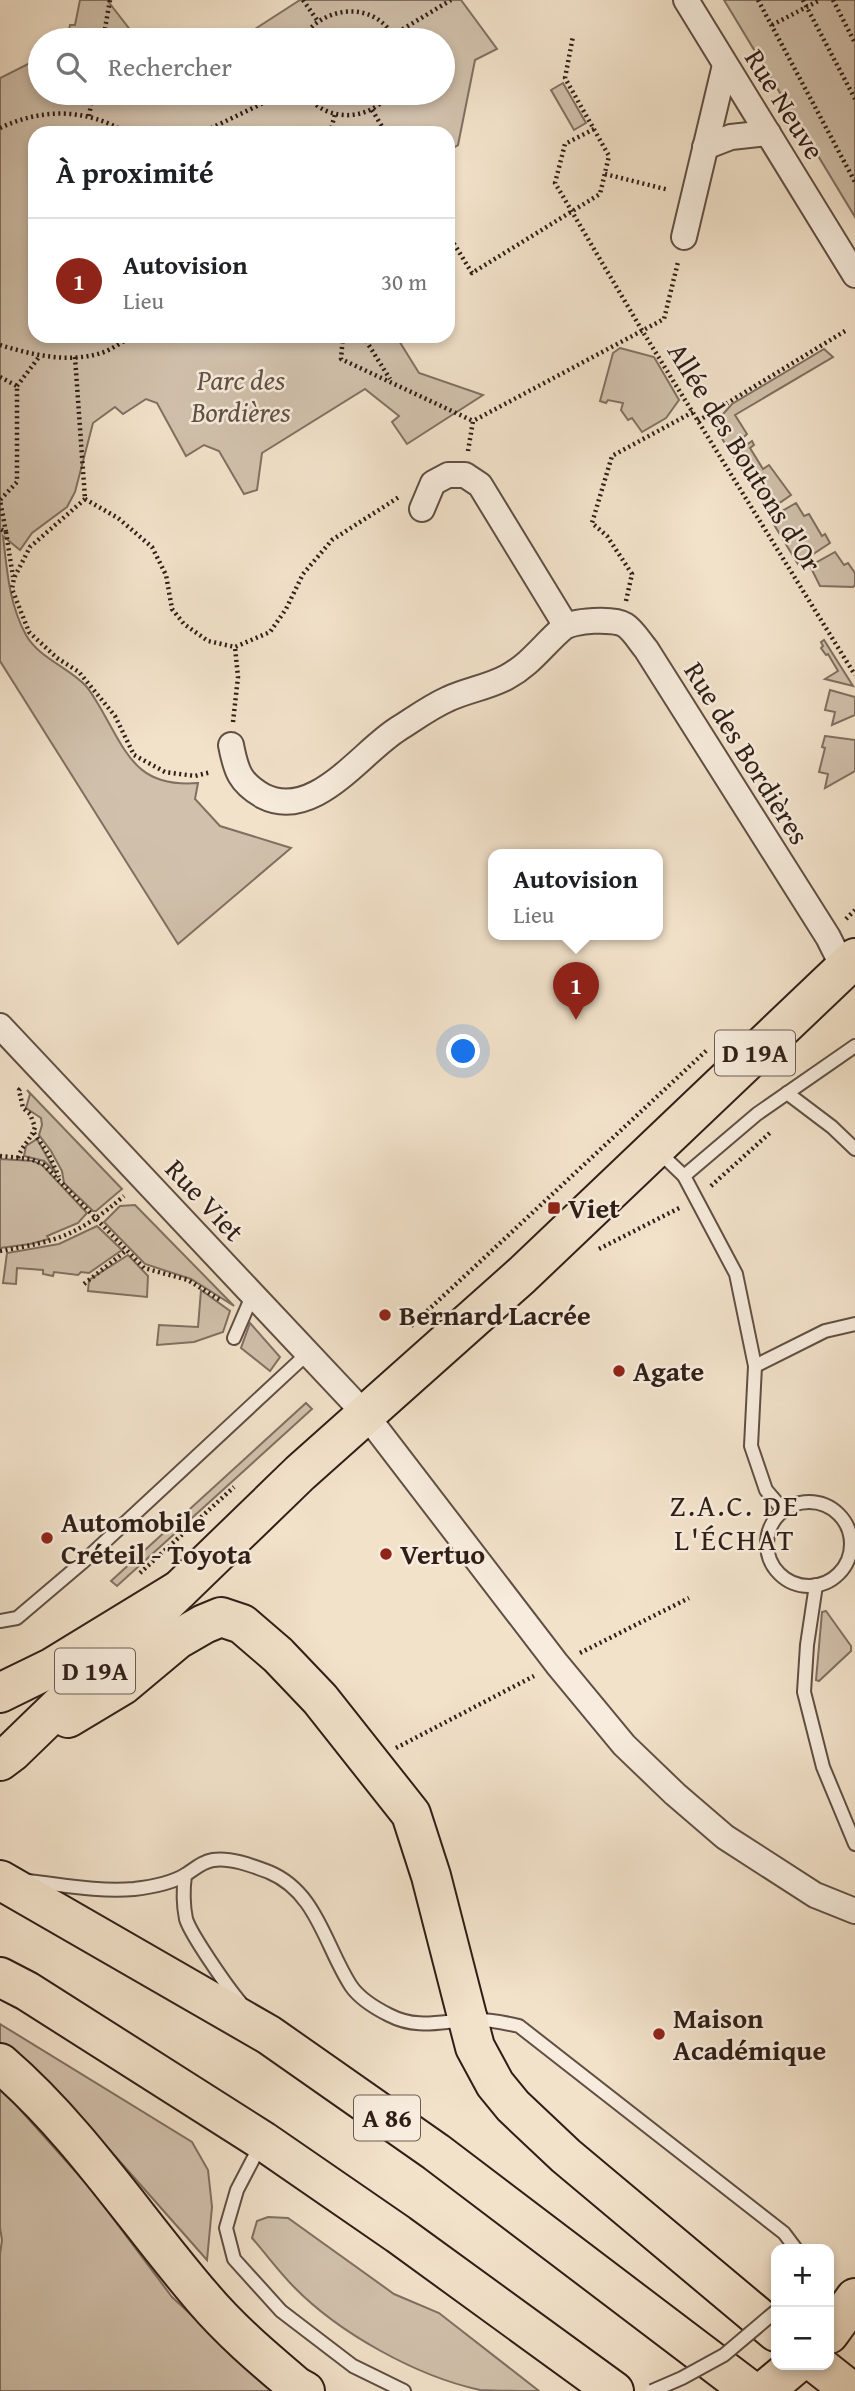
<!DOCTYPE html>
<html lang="fr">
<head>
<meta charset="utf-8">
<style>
	:root { --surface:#fff; --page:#f6f6f6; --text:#202124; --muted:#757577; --line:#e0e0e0; --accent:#8f2418 }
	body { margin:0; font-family:"Gentium Book Plus",serif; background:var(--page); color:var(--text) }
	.controls { position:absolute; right:21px; bottom:21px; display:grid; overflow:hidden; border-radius:14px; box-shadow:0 4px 10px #0003 }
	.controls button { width:63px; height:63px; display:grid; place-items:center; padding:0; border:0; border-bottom:2px solid var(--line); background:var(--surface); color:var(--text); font:35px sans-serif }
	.you { position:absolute; left:464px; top:1052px; width:24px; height:24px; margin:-18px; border:5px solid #fff; border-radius:50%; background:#1a73e8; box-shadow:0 0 0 10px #1a73e833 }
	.badge { display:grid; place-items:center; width:46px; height:46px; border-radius:50%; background:var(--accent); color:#fff; font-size:23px; font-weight:700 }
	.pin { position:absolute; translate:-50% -58px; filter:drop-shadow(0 2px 4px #0008) }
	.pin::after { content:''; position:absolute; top:37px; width:24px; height:21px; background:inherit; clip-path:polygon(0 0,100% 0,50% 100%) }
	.popup { position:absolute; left:488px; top:849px; width:175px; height:91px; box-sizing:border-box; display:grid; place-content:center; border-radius:14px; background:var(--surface); filter:drop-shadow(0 2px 5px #0005); font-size:23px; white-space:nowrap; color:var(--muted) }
	.popup b { font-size:26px; color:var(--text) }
	.popup::after { content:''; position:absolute; left:50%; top:100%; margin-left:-14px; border:14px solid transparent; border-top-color:var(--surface) }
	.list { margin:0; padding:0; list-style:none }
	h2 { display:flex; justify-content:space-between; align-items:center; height:91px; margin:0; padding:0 28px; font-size:30px }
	h2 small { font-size:23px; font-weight:400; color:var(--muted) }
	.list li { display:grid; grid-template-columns:46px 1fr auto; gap:21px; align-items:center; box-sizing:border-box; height:126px; padding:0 28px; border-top:2px solid var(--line) }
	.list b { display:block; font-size:26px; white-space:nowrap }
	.list p { margin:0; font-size:23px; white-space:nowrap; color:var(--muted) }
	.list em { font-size:23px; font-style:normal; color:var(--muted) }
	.icon { flex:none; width:38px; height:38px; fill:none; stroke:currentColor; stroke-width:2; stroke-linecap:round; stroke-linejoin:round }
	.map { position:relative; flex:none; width:855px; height:2391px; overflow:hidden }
	.search { position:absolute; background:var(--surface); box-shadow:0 4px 10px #0003; left:28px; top:28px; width:427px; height:77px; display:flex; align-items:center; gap:18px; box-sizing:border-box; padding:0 24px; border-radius:38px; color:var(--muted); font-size:26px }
	.panel { position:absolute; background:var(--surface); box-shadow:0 4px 10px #0003; left:28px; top:126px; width:427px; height:217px; border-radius:21px }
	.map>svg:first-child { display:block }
</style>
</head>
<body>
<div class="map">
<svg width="855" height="2391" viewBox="0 0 855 2391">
	<rect width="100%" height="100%" fill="#f2e2ca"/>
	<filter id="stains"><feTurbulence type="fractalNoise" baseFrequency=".00286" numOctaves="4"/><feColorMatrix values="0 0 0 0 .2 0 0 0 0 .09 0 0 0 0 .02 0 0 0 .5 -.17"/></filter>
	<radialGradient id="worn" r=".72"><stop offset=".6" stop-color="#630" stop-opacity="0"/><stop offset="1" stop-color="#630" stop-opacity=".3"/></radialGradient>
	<!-- green -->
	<g fill="#d1c1ac" stroke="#807062" stroke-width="2">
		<polygon points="80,0 107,0 138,40 67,40 70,25 75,25"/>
		<path d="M300,0H461L497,49L475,60L458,145L448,151V133H35V336H396L419,373L483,395L407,444L392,422L399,416L365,389L262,453L257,490L244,494L219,451L204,445L186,456L157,403L146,399L123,414L115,407L93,423L75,492L67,507L32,533L20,550L3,536C7,570 9,604 26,635C39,658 68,667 86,686C92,693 96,701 101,709C127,754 137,788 198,783L195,799L220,826L291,848L178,944L0,661V78L30,63L40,65V93H443V40H238Z"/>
		<polygon points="725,0 855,0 855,217 724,0"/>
		<polygon points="563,83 586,123 574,130 551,90"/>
		<polygon points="620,348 654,357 679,400 666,418 642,432 632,418 628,420 621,410 623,403 608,400 606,403 600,401 613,353"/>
		<polygon points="824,349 833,357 735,415 747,434 729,451 714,424 732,404"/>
		<polygon points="752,441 754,445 750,448 763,469 769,465 791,495 768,511 733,455"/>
		<polygon points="796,503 804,516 809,514 822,536 825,534 830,543 798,564 770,518"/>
		<polygon points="835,552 844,565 848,563 855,573 855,585 853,587 820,586 810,566"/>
		<polygon points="824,640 853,686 825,679 838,671 828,654 826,655 821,648 823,646 821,642"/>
		<polygon points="830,690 855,697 855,715 832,725 835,712 825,710"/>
		<polygon points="825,736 855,740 855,771 825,788 828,774 819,772 825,748 822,747"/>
		<polygon points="27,1090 122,1189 96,1211 93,1211 64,1183 62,1171 51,1151 39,1135 42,1125 41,1118 26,1108 30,1094"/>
		<polygon points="37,1139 56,1173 44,1161 24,1156 26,1146"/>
		<polygon points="0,1159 33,1161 42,1165 87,1213 78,1223 47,1236 49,1239 30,1244 0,1248"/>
		<polygon points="135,1205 234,1306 191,1279 145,1264 104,1222 120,1206"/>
		<polygon points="97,1226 122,1250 89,1273 81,1272 78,1275 54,1272 53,1276 43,1274 43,1270 17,1268 16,1284 3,1283 7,1253 59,1244"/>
		<polygon points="128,1255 148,1276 147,1297 88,1291 89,1280"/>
		<polygon points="201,1290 230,1311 223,1332 194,1342 157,1345 159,1325 198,1327"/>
		<polygon points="250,1323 280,1357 270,1371 241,1348"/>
		<polygon points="306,1403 312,1409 117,1586 111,1581"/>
		<polygon points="826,1611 851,1646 851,1651 819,1681 816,1680 822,1612"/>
		<polygon points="0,2024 192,2142 208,2170 212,2207 207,2260 70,2105 25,2060 0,2042"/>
		<polygon points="0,2087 91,2189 172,2297 273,2391 0,2391 0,2254 2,2240 0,2228"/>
		<path d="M268,2217L288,2218L394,2294L439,2313L539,2391C520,2391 497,2391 480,2390C416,2376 339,2333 294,2287C279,2272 266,2254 252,2238L257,2221Z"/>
	</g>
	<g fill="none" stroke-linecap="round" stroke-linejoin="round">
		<!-- lane casing -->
		<g stroke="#604f44" stroke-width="16">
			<g id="lane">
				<polyline points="787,1093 832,1127 855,1149"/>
				<polyline points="659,1152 684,1176 736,1274 755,1366 751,1446 766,1490 784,1511"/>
				<polyline points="684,1176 757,1114 855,1046"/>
				<polyline points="234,1338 253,1294"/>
				<polyline points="755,1366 825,1331 855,1324"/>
				<circle cx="809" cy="1544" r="42"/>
				<polyline points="816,1585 807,1645 804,1692 823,1767 855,1844"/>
				<polyline points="0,1621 17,1618 83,1562 308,1353"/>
				<path d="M185,1875C183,1890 183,1904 186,1919C191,1935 228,1988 240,2002"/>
				<path d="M28,1881C63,1885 99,1892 134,1889C151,1887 170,1884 185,1875C195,1869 201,1862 213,1860C230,1857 253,1866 269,1872C317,1892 325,1946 351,1986C360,1999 375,2008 389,2015C416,2029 438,2022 467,2020C485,2019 502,2022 519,2026L784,2233L796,2249"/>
				<polyline points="261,2144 237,2190 226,2228 234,2259 281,2311 353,2366 404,2391"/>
			</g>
		</g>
		<!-- street casing -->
		<g stroke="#604f44" stroke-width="28">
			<g id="street">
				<polyline points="686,0 855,275"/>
				<polyline points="705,147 731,137 768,133"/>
				<polyline points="684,237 725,65"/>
				<polyline points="422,509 433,483 448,475 465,475 480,485 566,626"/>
				<path d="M231,745C236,771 240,783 263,796C314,822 361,752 398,729C414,719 430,707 448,699C467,690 489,687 507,677C531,664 544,644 563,628C573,620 614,618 625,625C633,630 640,642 646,649L828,937L844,969"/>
				<polyline points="0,1026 366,1415 557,1664 624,1745 675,1794 725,1837 815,1895 855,1911"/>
			</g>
		</g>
		<!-- primary casing -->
		<g stroke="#2f1e17" stroke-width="42">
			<g id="primary">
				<polyline points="68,1718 123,1685 178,1639 204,1624 221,1617 242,1624 278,1655 320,1699 411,1814 431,1876 468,2020"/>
				<polyline points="0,1761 12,1752 300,1473 521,1276 855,958"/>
				<polyline points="829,2334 855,2298"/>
				<polyline points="764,2391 795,2365"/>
			</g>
		</g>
		<!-- highway casing -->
		<g stroke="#2f1e17" stroke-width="42">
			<g id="highway">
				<polyline points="0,1693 53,1667 179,1590"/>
				<polyline points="0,1880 269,2035 436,2152 751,2391"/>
				<polyline points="0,1977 27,1991 263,2141 398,2234 614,2391"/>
				<polyline points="468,2020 475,2047 495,2084 513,2106 566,2156 776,2332"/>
				<path d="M0,2063C79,2131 135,2219 203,2298C231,2331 263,2358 296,2386L305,2391"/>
				<polyline points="818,2365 851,2391"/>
			</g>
		</g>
		<!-- path -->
		<g stroke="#2f1e17" stroke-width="4.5" stroke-dasharray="2 3.5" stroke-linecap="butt">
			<polyline points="303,0 317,20"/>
			<polyline points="758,0 855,182"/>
			<polyline points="803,0 855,99"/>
			<polyline points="833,0 855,43"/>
			<polyline points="772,25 820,0"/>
			<polyline points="393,35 451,0"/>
			<polyline points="226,39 226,40"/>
			<polyline points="103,40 110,0"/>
			<path d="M301,40C323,4 377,0 395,40"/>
			<polyline points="258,93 264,102"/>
			<path d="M305,93C325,123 370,122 390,93"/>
			<polyline points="372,110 386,133"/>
			<polyline points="89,116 93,93"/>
			<path d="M0,128C42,108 86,108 127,133"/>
			<polyline points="594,129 565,144 555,183 643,332 855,675"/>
			<polyline points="201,133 284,93"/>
			<polyline points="330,133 335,114"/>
			<polyline points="605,174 669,190"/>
			<polyline points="448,234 472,273 600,194 609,156 565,78 573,36"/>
			<polyline points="343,336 341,359 473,421"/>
			<polyline points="363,336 390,379"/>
			<path d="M0,345C33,355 70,364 104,352C114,348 123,341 133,336"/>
			<polyline points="75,357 85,499"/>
			<polyline points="0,377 17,386 17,482 0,500 6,532 0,529"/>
			<polyline points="17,386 39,357"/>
			<polyline points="698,421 845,331"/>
			<polyline points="468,451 473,421 664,319 678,262"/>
			<polyline points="85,499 118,518 152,547 166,575 172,609 184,624 208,641 235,647 270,632 286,609 303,574 332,540 399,497"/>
			<polyline points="85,499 30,547 14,578 12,589 29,632 57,658 79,672 115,716 134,755 165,772 195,776 211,772"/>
			<polyline points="6,532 13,577"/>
			<polyline points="626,601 632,574 607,536 592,523 612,456 693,412"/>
			<polyline points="233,722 238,677 235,647"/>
			<polyline points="846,919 855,910"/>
			<polyline points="34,1133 49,1155 59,1177"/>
			<polyline points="0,1156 30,1159 43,1164 144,1268 188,1280 220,1300"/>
			<path d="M18,1158C22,1145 31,1140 35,1127L30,1114L23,1108L19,1090L22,1087"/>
			<polyline points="711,1186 772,1131"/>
			<polyline points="599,1249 681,1207"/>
			<path d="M0,1251C59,1241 78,1235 124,1196"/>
			<polyline points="84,1284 127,1250"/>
			<polyline points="411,1326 707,1050"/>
			<polyline points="140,1573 234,1487"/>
			<polyline points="580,1653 689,1598"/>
			<polyline points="396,1748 534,1676"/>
		</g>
		<!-- lane -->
		<use href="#lane" stroke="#f7ecdd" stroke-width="12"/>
		<!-- street -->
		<use href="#street" stroke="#f7ecdd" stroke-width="24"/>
		<!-- primary -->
		<use href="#primary" stroke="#f2e2ca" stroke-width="38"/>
		<!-- highway -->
		<use href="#highway" stroke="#f2e2ca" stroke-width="38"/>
		<!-- lane-bridge casing -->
		<g stroke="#604f44" stroke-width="16" stroke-linecap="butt">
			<polyline id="lane-bridge" points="652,2391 682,2378 724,2355 776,2311"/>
		</g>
		<!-- lane-bridge -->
		<use href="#lane-bridge" stroke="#f7ecdd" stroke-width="12"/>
	</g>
	<!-- markers -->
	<g fill="#8f2418" stroke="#f7ecdd" stroke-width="2.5">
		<rect x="547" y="1201" width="14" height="14" rx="3.5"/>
		<circle cx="385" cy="1315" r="7"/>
		<circle cx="619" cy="1371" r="7"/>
		<circle cx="47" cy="1538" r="7"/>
		<circle cx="386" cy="1554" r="7"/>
		<circle cx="659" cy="2034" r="7"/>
	</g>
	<g text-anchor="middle" stroke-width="5" stroke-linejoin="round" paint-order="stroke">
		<!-- shield labels -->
		<g fill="#f7ecdd" stroke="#6b5c52" stroke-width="2">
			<rect x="715" y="1030.5" width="80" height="45" rx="5"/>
			<rect x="55" y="1648.5" width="80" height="45" rx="5"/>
			<rect x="354" y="2095.5" width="66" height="45" rx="5"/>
		</g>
		<g font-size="26" font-weight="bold" fill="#2f1e17">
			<text x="755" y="1062">D 19A</text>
			<text x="95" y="1680">D 19A</text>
			<text x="387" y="2127">A 86</text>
		</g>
		<!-- street labels -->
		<g font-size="28" fill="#2f1e17" stroke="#f7ecdd">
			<text transform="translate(785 104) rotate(58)" y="10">Rue Neuve</text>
			<text transform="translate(745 457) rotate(58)" y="10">Allée des Boutons d'Or</text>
			<text transform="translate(747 753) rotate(58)" y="10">Rue des Bordières</text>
			<text transform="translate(205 1200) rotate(47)" y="10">Rue Viet</text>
		</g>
		<!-- park labels -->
		<g font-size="28" font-style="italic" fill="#604f44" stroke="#f7ecdd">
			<text x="241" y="390">Parc des<tspan x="241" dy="32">Bordières</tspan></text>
		</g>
		<!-- poi labels -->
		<g font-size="28" font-weight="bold" fill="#2f1e17" stroke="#f7ecdd" text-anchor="start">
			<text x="568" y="1218">Viet</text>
			<text x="399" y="1325">Bernard Lacrée</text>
			<text x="633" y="1381">Agate</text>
			<text x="61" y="1532">Automobile<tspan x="61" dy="32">Créteil - Toyota</tspan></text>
			<text x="400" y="1564">Vertuo</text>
			<text x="673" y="2028">Maison<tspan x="673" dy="32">Académique</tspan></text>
		</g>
		<!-- neighbourhood labels -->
		<g font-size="30" letter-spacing="2" fill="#2f1e17" stroke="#f7ecdd">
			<text x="735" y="1516">Z.A.C. DE<tspan x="735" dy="34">L'ÉCHAT</tspan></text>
		</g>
	</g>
	<rect width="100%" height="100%" filter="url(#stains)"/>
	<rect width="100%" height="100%" fill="url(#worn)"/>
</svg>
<div class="controls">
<button>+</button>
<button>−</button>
</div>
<div class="you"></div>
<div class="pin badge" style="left:576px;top:1020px">1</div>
<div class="popup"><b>Autovision</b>Lieu</div>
<div class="search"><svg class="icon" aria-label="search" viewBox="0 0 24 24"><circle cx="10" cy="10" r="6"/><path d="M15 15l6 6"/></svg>Rechercher</div>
<section class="panel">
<h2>À proximité<small></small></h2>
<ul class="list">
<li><span class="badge">1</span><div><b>Autovision</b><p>Lieu</p></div><em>30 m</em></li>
</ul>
</section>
</div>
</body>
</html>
